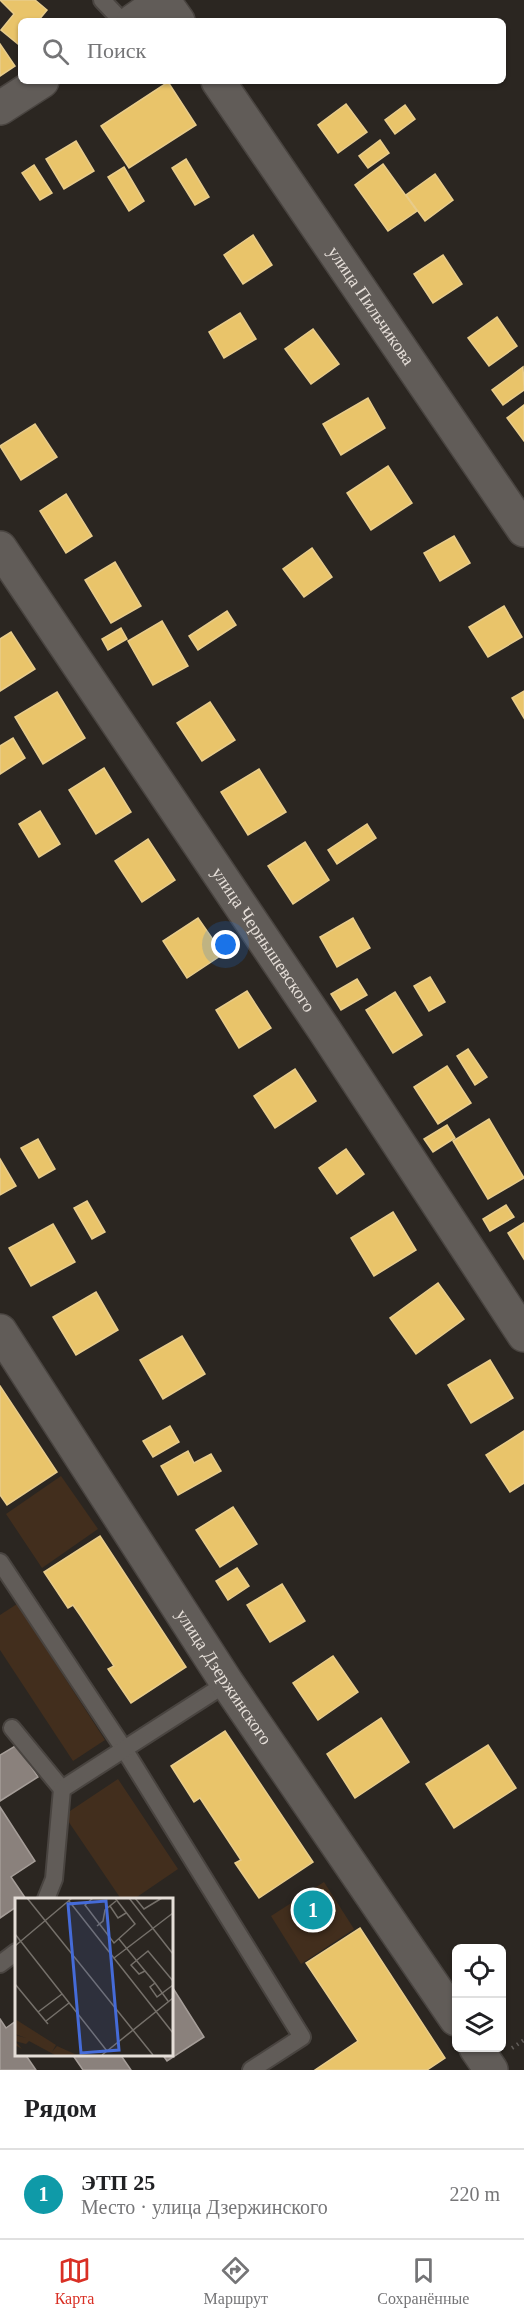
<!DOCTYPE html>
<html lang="ru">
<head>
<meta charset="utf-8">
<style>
	:root { --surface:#fff; --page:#f6f6f6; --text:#202124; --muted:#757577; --line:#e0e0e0; --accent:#d93025 }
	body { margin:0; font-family:"Times New Roman",serif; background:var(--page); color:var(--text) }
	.controls { position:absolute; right:18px; bottom:18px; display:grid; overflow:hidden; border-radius:9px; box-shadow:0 2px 4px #0004 }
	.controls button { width:54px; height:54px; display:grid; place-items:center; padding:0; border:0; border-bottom:2px solid var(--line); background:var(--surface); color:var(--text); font:30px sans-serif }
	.you { position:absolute; left:226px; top:945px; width:21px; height:21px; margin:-15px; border:4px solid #fff; border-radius:50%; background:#1a73e8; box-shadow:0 0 0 9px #1a73e833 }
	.badge { display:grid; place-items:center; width:39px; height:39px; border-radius:50%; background:var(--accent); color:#fff; font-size:20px; font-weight:700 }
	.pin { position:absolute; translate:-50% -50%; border:3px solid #fff; box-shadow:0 2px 6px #0006 }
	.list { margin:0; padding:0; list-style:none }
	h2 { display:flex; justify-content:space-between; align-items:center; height:78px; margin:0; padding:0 24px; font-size:26px }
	h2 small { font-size:20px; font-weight:400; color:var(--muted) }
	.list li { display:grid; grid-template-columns:39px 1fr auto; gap:18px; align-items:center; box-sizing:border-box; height:90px; padding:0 24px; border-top:2px solid var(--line) }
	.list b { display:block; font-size:22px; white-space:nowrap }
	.list p { margin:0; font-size:20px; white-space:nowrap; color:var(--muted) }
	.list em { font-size:20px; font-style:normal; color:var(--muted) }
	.icon { flex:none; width:33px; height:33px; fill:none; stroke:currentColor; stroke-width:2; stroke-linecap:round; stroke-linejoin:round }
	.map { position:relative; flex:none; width:524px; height:2070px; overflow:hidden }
	.search { position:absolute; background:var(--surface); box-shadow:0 2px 4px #0004; left:18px; right:18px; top:18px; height:66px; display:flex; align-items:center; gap:15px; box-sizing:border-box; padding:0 21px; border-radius:9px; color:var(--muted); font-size:22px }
	.sheet { height:168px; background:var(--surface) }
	nav { display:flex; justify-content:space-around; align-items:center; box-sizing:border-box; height:84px; border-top:2px solid var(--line); background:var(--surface); font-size:16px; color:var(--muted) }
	nav a { display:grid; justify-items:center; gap:3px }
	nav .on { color:var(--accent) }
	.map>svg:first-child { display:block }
</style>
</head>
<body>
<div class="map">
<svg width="524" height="2070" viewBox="0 0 524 2070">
	<rect width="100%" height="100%" fill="#2b2621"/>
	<!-- green -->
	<g fill="#422e1d">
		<polygon points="61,1476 98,1529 42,1568 6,1514"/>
		<polygon points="17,1604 105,1740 73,1761 0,1650 0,1615"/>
		<polygon points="118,1779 178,1869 134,1899 121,1899 64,1815"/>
		<polygon points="324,1882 354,1929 301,1964 271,1916"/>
	</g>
	<!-- homes -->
	<g fill="#e9c46a" stroke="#e8cc8b" stroke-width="1.5">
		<polygon points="0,0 35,0 47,10 38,21 21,21 21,41 18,44 1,30 14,14"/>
		<polygon points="0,44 15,66 0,76"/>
		<polygon points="168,82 196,125 129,168 101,126"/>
		<polygon points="346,104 367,132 338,153 318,125"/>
		<polygon points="405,105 415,119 395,134 385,120"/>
		<polygon points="380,140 389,153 368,168 359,156"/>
		<polygon points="76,141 94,171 64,189 46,159"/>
		<polygon points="186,159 209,197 195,205 172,168"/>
		<polygon points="383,164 417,211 388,231 355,185"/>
		<polygon points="34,165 52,193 40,200 22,173"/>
		<polygon points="124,167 144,201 129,211 108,177"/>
		<polygon points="435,174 453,200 425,221 406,195"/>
		<polygon points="253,235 272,265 243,284 224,255"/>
		<polygon points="443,255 462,284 433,303 414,274"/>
		<polygon points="240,313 256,339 224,358 209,332"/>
		<polygon points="497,317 517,346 489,366 468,338"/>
		<polygon points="313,329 339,364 311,384 285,349"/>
		<polygon points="523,367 524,390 503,405 492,390"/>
		<polygon points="368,398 385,428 341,455 323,424"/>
		<polygon points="524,405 524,441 507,418"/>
		<polygon points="35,424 57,457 21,480 0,446"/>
		<polygon points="388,466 412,503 371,530 347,493"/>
		<polygon points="66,494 92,536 66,553 40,511"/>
		<polygon points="454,536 470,563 440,581 424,553"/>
		<polygon points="312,548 332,577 304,597 283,569"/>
		<polygon points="115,562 141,606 111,623 85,580"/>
		<polygon points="504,606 522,637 488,657 469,627"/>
		<polygon points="227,611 236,625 198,650 189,636"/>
		<polygon points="162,621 188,666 153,685 128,641"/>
		<polygon points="121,628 127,639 108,650 102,639"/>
		<polygon points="11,632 35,669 0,691 0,639"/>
		<polygon points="524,691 524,718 512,698"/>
		<polygon points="57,692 85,738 43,764 15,717"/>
		<polygon points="210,702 235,740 202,761 177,723"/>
		<polygon points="13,738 25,758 0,774 0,746"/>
		<polygon points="104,768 131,812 96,834 69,790"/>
		<polygon points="259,769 286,812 248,835 221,792"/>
		<polygon points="40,811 60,844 39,857 19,824"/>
		<polygon points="367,824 376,838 337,864 328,850"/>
		<polygon points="148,839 175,880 142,902 115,861"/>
		<polygon points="305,842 329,880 293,904 268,866"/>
		<polygon points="198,918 223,954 187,978 163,941"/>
		<polygon points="353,918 370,948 337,967 320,937"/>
		<polygon points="430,977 445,1002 429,1011 414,986"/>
		<polygon points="357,979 367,995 341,1010 331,994"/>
		<polygon points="247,991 271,1028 239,1048 216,1010"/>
		<polygon points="395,992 422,1035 393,1053 366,1010"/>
		<polygon points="468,1049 487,1077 475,1085 457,1056"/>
		<polygon points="447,1066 471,1103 438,1124 414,1087"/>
		<polygon points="295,1069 316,1101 275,1128 254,1096"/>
		<polygon points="489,1119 524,1178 488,1199 453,1141"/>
		<polygon points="447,1125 455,1138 433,1152 424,1139"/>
		<polygon points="38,1139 55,1169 39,1178 21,1148"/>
		<polygon points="346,1149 364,1174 337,1194 319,1168"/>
		<polygon points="0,1159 16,1186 0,1195"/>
		<polygon points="87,1201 105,1232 92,1239 74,1208"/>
		<polygon points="506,1205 514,1217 490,1231 483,1219"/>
		<polygon points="393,1212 416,1250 374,1276 351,1238"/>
		<polygon points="524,1223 524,1259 508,1233"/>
		<polygon points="53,1224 75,1262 31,1286 9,1248"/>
		<polygon points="438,1283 464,1319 416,1354 390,1318"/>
		<polygon points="96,1292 118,1330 76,1355 53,1317"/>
		<polygon points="182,1336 205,1374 163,1399 140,1360"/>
		<polygon points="490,1360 513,1398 471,1423 448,1385"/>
		<polygon points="0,1386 57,1472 7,1505 0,1495"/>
		<polygon points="170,1426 179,1442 153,1457 143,1441"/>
		<polygon points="524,1431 524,1483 510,1492 486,1455"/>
		<polygon points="188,1451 194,1463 211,1454 221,1471 178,1495 161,1466"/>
		<polygon points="233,1507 257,1544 220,1567 196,1530"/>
		<polygon points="100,1536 186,1667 131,1703 108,1669 114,1666 80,1615 73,1605 68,1608 44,1572"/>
		<polygon points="237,1568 249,1586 228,1600 216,1581"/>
		<polygon points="282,1584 305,1621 270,1642 247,1605"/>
		<polygon points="333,1656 358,1692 318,1720 293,1683"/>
		<polygon points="381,1718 409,1762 355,1798 327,1754"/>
		<polygon points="225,1731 313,1862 259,1898 235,1863 241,1860 200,1798 194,1802 171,1766"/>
		<polygon points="488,1745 516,1788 454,1828 426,1784"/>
		<polygon points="323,1890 335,1911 305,1930 292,1909"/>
		<polygon points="360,1928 445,2058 427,2070 315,2070 358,2041 306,1963"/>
	</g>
	<!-- industry -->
	<g fill="#8a817c" stroke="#a59d98" stroke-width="1.5">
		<polygon points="17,1745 38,1777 0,1801 0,1755"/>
		<polygon points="0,1807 35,1861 11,1877 26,1899 16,1899 16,1907 0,1918"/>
		<polygon points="171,1985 204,2037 167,2061 162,2054 171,2054"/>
		<polygon points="0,2019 6,2028 16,2021 16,2054 25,2054 36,2070 0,2070"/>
		<polygon points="72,2054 120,2054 131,2070 83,2070"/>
	</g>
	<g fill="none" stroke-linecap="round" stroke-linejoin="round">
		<!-- service casing -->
		<g stroke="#494440" stroke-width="20">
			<g id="service">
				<polyline points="102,0 122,21"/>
				<polyline points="0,1562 124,1749 302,2037 251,2070"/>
				<polyline points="12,1728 62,1789"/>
				<polyline points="46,1899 54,1879 62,1789 227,1683"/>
				<polyline points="0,1964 16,1952"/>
			</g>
		</g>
		<!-- minor casing -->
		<g stroke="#494440" stroke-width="36">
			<g id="minor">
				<polyline points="133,21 163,0 178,21"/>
				<path id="s1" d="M218,81L524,530"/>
				<polyline points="0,108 42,81"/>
				<path id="s2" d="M0,548L325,1031L524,1335"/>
			</g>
		</g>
		<!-- tertiary casing -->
		<g stroke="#494440" stroke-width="36">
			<g id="tertiary">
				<path id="s3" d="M0,1331L227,1683L456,2019"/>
				<polyline points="476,2048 491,2070"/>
			</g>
		</g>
		<!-- path -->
		<polyline stroke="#615d59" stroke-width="4" stroke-dasharray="1.5 4.5" stroke-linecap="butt" points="512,2048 524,2040"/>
		<!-- service -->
		<use href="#service" stroke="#615c58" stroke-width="16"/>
		<!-- minor -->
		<use href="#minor" stroke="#615c58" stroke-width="33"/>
		<!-- tertiary -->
		<use href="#tertiary" stroke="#615c58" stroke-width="33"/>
	</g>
	<g text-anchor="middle" stroke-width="6" stroke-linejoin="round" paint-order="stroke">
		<!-- street labels -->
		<g font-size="18" fill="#e5ded8" stroke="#261b13">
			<text dy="6" stroke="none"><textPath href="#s1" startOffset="272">улица Пильчикова</textPath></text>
			<text dy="6" stroke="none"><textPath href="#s2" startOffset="472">улица Чернышевского</textPath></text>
			<text dy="6" stroke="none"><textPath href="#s3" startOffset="412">улица Дзержинского</textPath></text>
		</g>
	</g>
	<!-- overview -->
	<g transform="translate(15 1898)">
		<rect width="158" height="158" fill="#2b2621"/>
		<path d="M0,121L41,147L37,154L42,148L62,157H40L14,143L11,146L0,143L7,151L0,147V137L11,140L0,136Z" fill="#422e1d"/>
		<path fill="none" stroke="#75706a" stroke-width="1.5" d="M12,0L138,157M78,0L70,7L99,45L120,26L100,0M114,0L158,56M120,0L129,11L147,0M54,3L158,135M95,8L103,20L111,15M82,28L88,23L90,12L101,3M0,36L92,153M104,41L130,73M0,48L57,0M99,60L158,15M158,83L133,53L116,67L124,76L130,73L140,85L135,89L142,99L158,87M140,85L153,103M0,86L33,126M23,114L47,96M31,123L54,105M87,157L158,100"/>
		<path fill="#456bd8" fill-opacity="0.15" stroke="#456bd8" stroke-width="3" d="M91,3L104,152L66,155L53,6Z"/>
		<rect width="158" height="158" fill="none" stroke="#e5ded8" stroke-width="3"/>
	</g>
</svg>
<div class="controls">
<button><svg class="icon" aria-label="locate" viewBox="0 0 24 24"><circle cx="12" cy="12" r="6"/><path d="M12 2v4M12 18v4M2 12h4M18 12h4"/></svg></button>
<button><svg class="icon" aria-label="layers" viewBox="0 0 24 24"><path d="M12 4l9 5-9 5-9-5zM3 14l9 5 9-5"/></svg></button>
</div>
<div class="you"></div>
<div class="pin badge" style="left:313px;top:1910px;background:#0f9aa8">1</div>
<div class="search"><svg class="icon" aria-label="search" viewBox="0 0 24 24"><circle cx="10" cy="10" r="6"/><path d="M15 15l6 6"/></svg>Поиск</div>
</div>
<section class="sheet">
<h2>Рядом<small></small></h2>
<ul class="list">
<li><span class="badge" style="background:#0f9aa8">1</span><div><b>ЭТП 25</b><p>Место · улица Дзержинского</p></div><em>220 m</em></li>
</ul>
</section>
<nav>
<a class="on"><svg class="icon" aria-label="map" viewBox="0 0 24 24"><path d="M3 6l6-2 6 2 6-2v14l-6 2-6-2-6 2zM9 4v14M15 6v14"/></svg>Карта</a>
<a><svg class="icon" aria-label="directions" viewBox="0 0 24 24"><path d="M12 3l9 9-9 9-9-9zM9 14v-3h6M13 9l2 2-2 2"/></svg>Маршрут</a>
<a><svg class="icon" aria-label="saved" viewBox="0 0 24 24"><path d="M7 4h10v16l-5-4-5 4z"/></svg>Сохранённые</a>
</nav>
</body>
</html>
